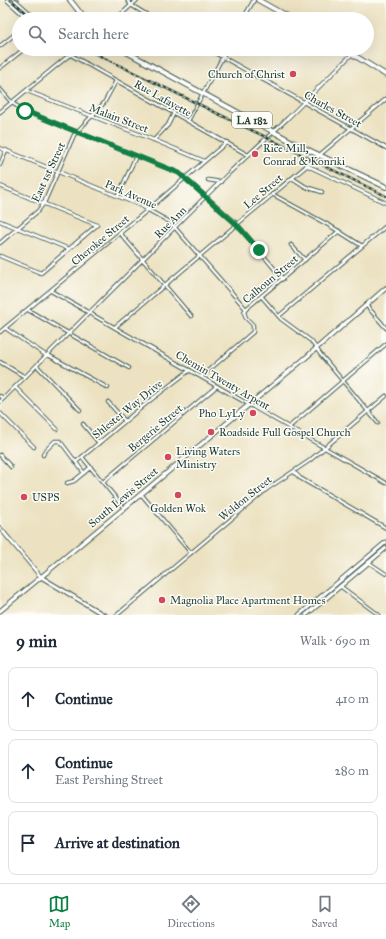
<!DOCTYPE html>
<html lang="en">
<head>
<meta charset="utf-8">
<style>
	:root { --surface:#fff; --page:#f2f2f3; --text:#1f2937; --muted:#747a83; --line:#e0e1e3; --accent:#0b8043 }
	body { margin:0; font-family:"IM FELL Great Primer",serif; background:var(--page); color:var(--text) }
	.stop { position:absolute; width:12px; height:12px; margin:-9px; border:3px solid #0b8043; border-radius:50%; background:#fff }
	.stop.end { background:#0b8043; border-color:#fff; box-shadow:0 1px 4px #0008 }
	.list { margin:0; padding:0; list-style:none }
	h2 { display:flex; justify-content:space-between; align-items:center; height:52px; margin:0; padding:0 16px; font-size:17px }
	h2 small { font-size:13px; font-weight:400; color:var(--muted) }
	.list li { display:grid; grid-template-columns:26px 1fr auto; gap:12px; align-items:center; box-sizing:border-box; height:64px; margin:0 8px 8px; padding:0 8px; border:1px solid var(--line); border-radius:8px }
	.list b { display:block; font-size:15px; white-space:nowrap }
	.list p { margin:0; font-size:13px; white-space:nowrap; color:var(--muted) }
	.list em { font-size:13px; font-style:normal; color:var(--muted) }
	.icon { flex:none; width:22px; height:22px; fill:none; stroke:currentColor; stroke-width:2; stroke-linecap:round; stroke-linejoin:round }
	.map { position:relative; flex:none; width:386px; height:615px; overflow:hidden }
	.search { position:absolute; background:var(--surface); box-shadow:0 4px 16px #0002; left:12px; right:12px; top:12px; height:44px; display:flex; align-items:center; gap:10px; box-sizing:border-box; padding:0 14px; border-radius:22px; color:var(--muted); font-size:15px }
	.sheet { height:268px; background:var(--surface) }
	nav { display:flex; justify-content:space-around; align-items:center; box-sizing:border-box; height:56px; border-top:1px solid var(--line); background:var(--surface); font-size:11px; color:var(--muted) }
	nav a { display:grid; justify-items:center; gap:2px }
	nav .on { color:var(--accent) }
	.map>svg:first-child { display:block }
</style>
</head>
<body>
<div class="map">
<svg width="386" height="615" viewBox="0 0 386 615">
	<rect width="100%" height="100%" fill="#fdfcf7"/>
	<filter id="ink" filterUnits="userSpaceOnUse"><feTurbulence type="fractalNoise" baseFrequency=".025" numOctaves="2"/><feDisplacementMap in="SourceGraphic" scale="8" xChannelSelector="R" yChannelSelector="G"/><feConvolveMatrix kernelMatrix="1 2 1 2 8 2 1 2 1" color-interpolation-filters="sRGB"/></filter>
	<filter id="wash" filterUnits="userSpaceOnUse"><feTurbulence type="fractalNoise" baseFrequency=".012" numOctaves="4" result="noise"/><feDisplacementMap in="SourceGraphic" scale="16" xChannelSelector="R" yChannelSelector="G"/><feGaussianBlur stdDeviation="0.9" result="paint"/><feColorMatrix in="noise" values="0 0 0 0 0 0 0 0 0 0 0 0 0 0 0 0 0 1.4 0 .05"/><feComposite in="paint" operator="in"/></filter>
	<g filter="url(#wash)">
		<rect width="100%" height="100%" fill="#ece2c1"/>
	</g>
	<g filter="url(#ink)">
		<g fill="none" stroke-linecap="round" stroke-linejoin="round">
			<!-- minor casing -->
			<g stroke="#3e5649" stroke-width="4.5">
				<g id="minor">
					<polyline points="7,0 28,19"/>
					<polyline points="15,0 33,16"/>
					<polyline points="127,0 131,5 154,19"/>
					<polyline points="116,19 137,0"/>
					<polyline points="243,19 254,0"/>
					<polyline points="0,46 19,31"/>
					<polyline points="208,49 386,148"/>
					<polyline points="71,55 248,155"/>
					<polyline points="0,68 24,49"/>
					<polyline points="0,89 12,103 25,111 179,173 237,224 283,279"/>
					<polyline points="27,91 154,140 204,161"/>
					<polyline points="0,112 67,57 80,49"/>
					<polyline points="188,121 227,49"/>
					<polyline points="154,140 168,125 174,113"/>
					<polyline points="0,148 139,205 170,222 246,309"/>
					<polyline points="0,165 6,150"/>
					<polyline points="306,165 386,203"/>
					<polyline points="292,178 306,187 322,192"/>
					<polyline points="208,180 221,182"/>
					<polyline points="0,186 97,225 41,273 0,256"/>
					<polyline points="272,194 332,227 362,246"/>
					<polyline points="118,196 136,156"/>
					<polyline points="0,221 69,249"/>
					<polyline points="120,233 191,316"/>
					<polyline points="0,243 38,211 44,203 74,135 104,103 116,81"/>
					<polyline points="291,245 305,260"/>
					<polyline points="51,291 386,483"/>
					<polyline points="262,297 281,319 311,341 321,355 378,423"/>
					<polyline points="366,305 386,328"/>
					<polyline points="28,310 129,368"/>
					<polyline points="279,316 386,226"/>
					<polyline points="115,327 386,99"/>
					<polyline points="5,328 47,356"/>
					<polyline points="0,332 149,209 227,142"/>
					<polyline points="48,355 108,388"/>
					<polyline points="0,362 25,377"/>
					<polyline points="37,366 80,410"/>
					<polyline points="202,376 253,332 253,325 246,318 244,312 246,309 339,231"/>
					<polyline points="15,387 57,429"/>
					<polyline points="0,396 4,398"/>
					<polyline points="0,402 229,173 288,118 352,54"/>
					<polyline points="108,402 125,421"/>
					<polyline points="0,413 34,447"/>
					<polyline points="83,424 99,443"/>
					<polyline points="289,427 386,344"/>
					<polyline points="0,455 11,467"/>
					<polyline points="43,455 44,452 55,441 60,441 84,473"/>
					<polyline points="82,457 124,508"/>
					<polyline points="76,462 148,402 190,370"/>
					<polyline points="294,472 300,478 386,528"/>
					<polyline points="103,482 217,386"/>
					<polyline points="67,483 74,481 91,467"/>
					<polyline points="141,494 191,553"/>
					<polyline points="368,562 386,574"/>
					<polyline points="340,586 379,615"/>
					<polyline points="117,615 267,489 309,461 386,396"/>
				</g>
			</g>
			<!-- tertiary casing -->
			<g stroke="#3e5649" stroke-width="5">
				<g id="tertiary">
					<polyline points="0,528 41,577 104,615"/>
					<polyline points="299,615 386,542"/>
					<polyline points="306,615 386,548"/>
				</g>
			</g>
			<!-- secondary casing -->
			<g stroke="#3e5649" stroke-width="5.5">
				<polyline id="secondary" points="0,611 303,360 386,288"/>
			</g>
			<!-- primary casing -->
			<g stroke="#3e5649" stroke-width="6">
				<g id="primary">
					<polyline points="70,0 85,19"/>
					<polyline points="258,0 292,19"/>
					<polyline points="121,49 298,145 386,187"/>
					<polyline points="344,49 386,75"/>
				</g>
			</g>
			<!-- minor -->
			<use href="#minor" stroke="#fff" stroke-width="2.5"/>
			<!-- tertiary -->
			<use href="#tertiary" stroke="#fff" stroke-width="3"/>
			<!-- secondary -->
			<use href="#secondary" stroke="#fff" stroke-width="3.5"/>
			<!-- primary -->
			<use href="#primary" stroke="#fff" stroke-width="4"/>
			<!-- rail casing -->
			<g stroke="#1f3d34" stroke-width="2.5">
				<g id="rail">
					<polyline points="11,0 34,19"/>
					<polyline points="86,49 386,196"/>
				</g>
			</g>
			<!-- rail -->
			<use href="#rail" stroke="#fdfcf7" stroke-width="1" stroke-dasharray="3" stroke-linecap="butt"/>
		</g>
	</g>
	<g fill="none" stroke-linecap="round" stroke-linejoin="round" filter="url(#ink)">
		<!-- route -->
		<polyline stroke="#0b8043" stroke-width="5" points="25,111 179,173 236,224 259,250"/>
	</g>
	<!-- markers -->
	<g fill="#d1495b" stroke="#fdfcf7" stroke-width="1.5">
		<circle cx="293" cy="74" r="4"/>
		<circle cx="255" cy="154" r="4"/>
		<circle cx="253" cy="413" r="4"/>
		<circle cx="211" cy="432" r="4"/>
		<circle cx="168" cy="457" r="4"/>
		<circle cx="178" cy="495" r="4"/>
		<circle cx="24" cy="497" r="4"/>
		<circle cx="162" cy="600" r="4"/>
	</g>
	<g text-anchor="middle" stroke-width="3" stroke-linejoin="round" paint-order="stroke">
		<!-- shield labels -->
		<rect fill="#fdfcf7" stroke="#62766e" stroke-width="1" x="232" y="112" width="40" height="16" rx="3"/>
		<g font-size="10" font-weight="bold" fill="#1f3d34">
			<text x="252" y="124">LA 182</text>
		</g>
		<!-- poi labels -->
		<g font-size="11" fill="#1f3d34" stroke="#fdfcf7" text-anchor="start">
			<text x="285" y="78" text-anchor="end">Church of Christ</text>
			<text x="263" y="152">Rice Mill,<tspan x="263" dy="13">Conrad &amp; Konriki</tspan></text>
			<text x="245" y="417" text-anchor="end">Pho LyLy</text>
			<text x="219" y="436">Roadside Full Gospel Church</text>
			<text x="176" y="455">Living Waters<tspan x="176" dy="13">Ministry</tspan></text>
			<text x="32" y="501">USPS</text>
			<text x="178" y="512" text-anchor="middle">Golden Wok</text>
			<text x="170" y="604">Magnolia Place Apartment Homes</text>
		</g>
		<!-- street labels -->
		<g font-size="11" fill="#1f3d34" stroke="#fdfcf7">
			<text transform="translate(163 98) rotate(29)" y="4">Rue Lafayette</text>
			<text transform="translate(333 109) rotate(29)" y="4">Charles Street</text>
			<text transform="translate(119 118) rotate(21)" y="4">Malain Street</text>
			<text transform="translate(48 172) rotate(-65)" y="4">East 1st Street</text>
			<text transform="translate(263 191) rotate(-40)" y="4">Lee Street</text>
			<text transform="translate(131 194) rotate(24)" y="4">Park Avenue</text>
			<text transform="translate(170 222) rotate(-45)" y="4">Rue Ann</text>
			<text transform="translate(100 240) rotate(-40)" y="4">Cherokee Street</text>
			<text transform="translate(270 279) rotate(-40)" y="4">Calhoun Street</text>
			<text transform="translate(223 380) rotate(30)" y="4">Chemin Twenty Arpent</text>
			<text transform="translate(127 409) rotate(-39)" y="4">Shlester Way Drive</text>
			<text transform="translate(155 428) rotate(-40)" y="4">Bergerie Street</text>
			<text transform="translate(123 497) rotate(-40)" y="4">South Lewis Street</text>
			<text transform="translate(245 498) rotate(-39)" y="4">Weldon Street</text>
		</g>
	</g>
</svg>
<div class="stop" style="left:25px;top:111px"></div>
<div class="stop end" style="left:259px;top:250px"></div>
<div class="search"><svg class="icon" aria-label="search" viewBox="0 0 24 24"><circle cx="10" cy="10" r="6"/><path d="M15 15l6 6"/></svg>Search here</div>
</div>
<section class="sheet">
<h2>9 min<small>Walk · 690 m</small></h2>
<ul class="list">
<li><svg class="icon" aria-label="ahead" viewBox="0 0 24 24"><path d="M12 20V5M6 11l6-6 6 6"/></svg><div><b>Continue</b></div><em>410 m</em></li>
<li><svg class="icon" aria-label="ahead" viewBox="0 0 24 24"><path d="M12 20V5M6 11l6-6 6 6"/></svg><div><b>Continue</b><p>East Pershing Street</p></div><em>280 m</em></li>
<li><svg class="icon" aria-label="arrive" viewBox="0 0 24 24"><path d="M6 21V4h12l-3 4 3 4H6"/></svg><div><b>Arrive at destination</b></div></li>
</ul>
</section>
<nav>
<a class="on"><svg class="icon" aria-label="map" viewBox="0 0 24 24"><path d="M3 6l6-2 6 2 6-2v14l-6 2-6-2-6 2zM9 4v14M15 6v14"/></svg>Map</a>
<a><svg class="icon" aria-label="directions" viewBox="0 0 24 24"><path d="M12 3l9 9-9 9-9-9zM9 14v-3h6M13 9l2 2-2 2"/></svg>Directions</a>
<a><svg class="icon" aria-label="saved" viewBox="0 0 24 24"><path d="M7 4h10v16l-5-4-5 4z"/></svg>Saved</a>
</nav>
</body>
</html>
